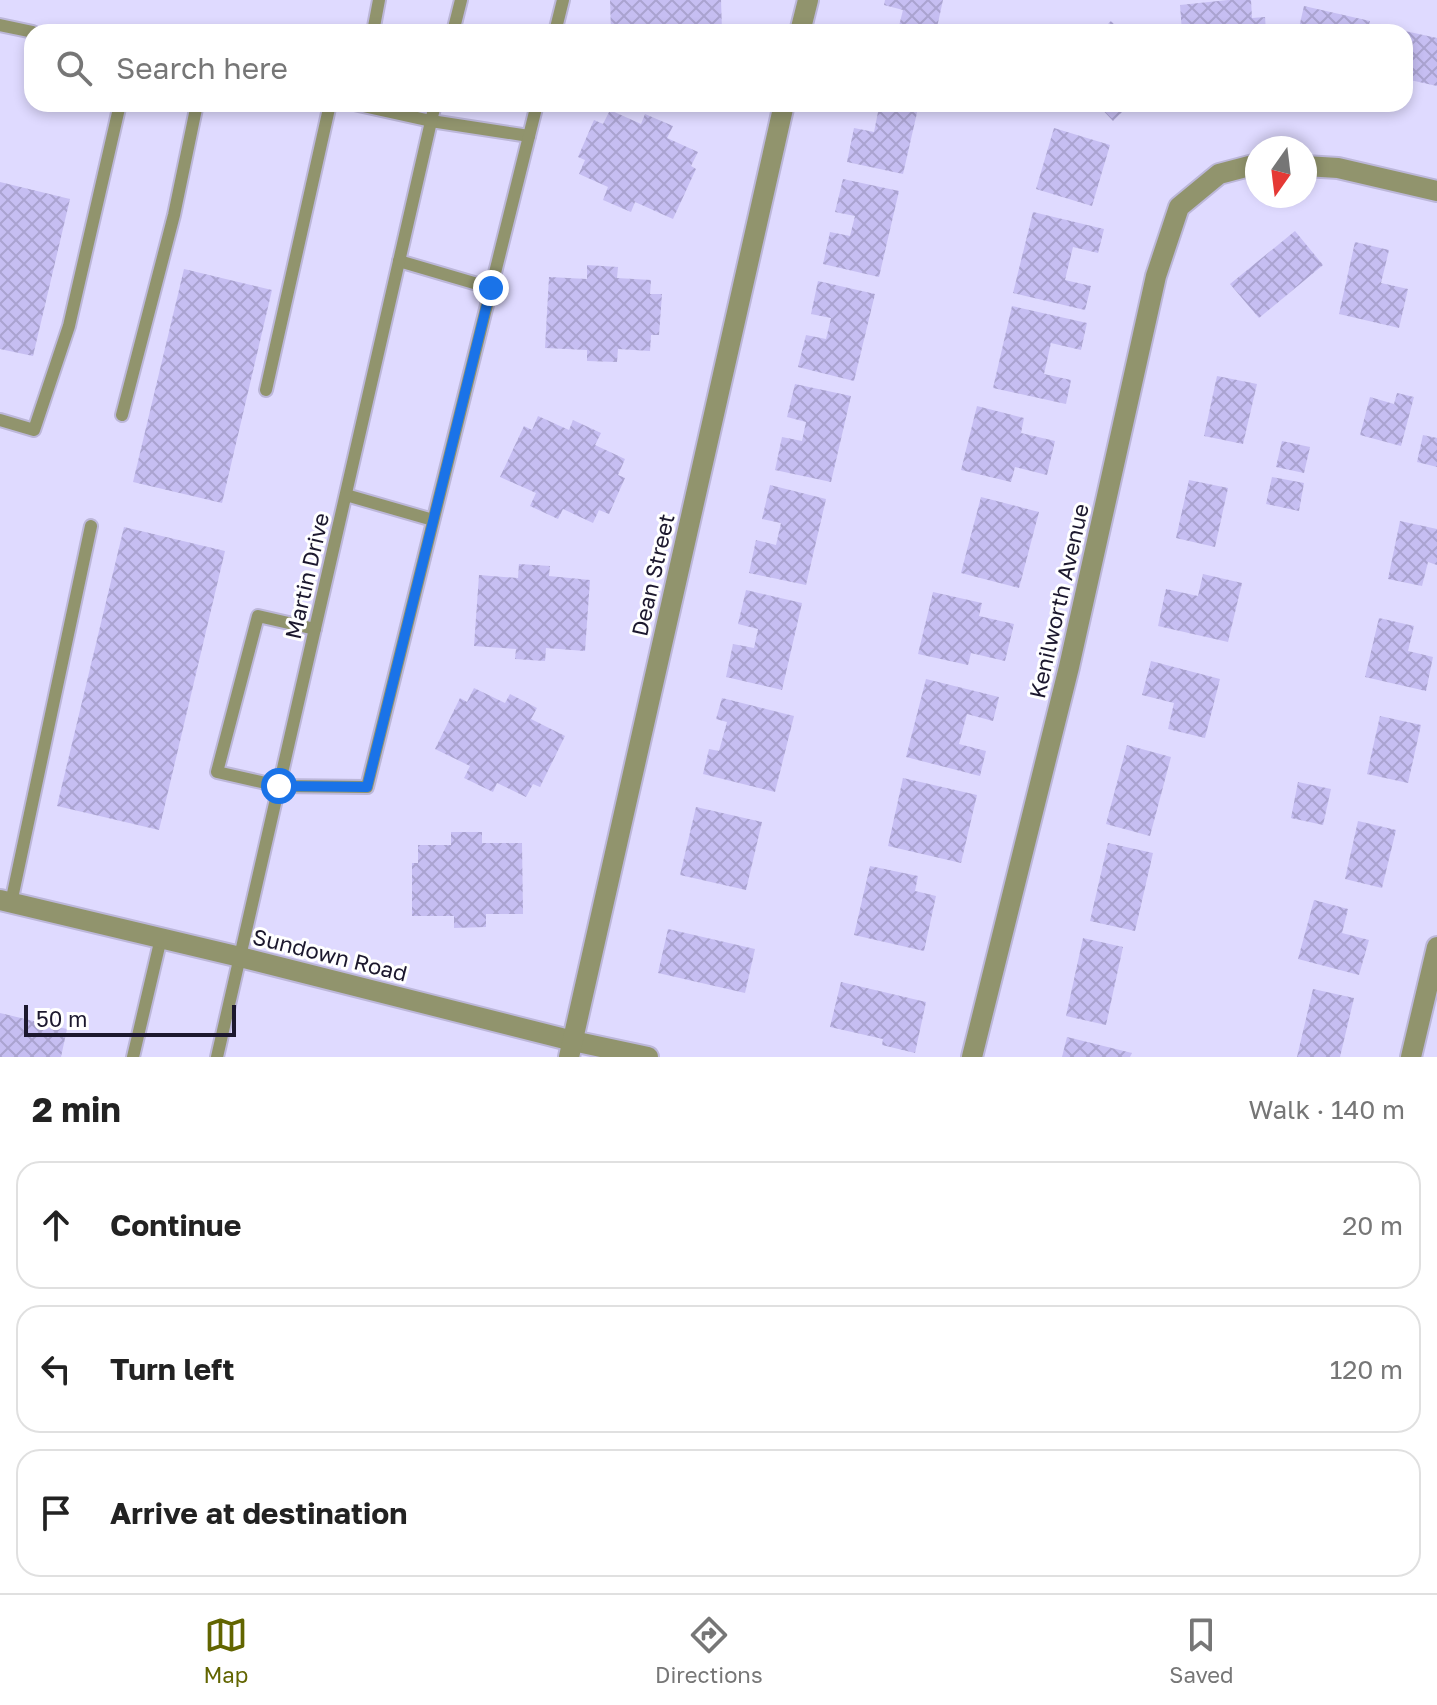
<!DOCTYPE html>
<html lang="en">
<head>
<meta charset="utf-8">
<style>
	:root { --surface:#fff; --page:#f6f6f6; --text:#222; --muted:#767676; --line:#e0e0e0; --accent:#626500 }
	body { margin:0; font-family:"Golos Text",sans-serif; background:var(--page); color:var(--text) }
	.compass { position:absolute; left:1245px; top:136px; width:72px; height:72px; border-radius:50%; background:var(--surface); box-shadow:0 4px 12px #0003; rotate:194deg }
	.scale { position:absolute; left:24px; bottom:20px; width:212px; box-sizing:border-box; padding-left:8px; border:4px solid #1c182e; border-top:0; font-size:22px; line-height:28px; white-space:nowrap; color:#1c182e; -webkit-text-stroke:6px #fff; paint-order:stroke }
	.stop { position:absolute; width:24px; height:24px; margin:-18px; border:6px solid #1a73e8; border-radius:50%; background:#fff }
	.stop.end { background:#1a73e8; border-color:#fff; box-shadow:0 2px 8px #0008 }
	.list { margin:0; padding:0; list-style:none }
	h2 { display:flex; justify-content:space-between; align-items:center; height:104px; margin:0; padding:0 32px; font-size:34px }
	h2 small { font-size:26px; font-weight:400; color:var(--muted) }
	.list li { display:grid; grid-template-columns:52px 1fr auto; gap:24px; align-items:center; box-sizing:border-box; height:128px; margin:0 16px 16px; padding:0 16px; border:2px solid var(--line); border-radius:24px }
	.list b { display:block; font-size:30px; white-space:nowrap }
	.list em { font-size:26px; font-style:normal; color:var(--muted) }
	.icon { flex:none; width:44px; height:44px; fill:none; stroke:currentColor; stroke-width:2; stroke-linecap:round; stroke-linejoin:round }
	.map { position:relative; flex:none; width:1437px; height:1057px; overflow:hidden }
	.search { position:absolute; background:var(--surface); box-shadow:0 4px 12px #0003; left:24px; right:24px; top:24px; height:88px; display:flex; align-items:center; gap:20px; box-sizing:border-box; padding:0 28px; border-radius:24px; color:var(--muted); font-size:30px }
	.sheet { height:536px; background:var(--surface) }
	nav { display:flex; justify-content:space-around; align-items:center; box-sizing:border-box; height:112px; border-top:2px solid var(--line); background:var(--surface); font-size:22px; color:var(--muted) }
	nav a { display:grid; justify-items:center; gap:4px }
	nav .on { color:var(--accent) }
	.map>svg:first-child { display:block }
</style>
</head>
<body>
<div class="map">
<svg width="1437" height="1057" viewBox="0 0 1437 1057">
	<defs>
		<pattern id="building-cross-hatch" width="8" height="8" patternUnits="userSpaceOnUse" patternTransform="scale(2)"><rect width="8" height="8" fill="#c6bef2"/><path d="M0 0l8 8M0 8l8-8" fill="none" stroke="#aaa3d0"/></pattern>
	</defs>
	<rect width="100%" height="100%" fill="#dfdaff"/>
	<!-- building -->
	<g fill="url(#building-cross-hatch)">
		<polygon points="610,0 721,0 722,32 611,32"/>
		<polygon points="885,0 943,0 936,32 877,32 878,26 898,30 903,10 884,5"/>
		<polygon points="1228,0 1251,0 1252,18 1265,17 1266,31 1182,32 1180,5"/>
		<polygon points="1304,6 1370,21 1367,32 1298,32"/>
		<polygon points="1111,21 1121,32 1100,32"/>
		<polygon points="1405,31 1437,38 1437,86 1410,80 1406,96"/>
		<polygon points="860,104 919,104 903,174 847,162 854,128 874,132 878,112 859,108"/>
		<polygon points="1097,104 1130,104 1113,121"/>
		<polygon points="610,110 641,124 645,114 673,126 667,138 698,152 691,166 696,169 673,219 635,202 631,212 603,200 608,187 579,174 585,160 578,157 594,120 603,124"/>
		<polygon points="1054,128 1110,145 1092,206 1036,189"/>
		<polygon points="843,179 899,191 879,277 823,264 830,232 850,236 855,216 835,212"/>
		<polygon points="0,182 70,199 33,356 0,349"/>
		<polygon points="1033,212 1104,229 1098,253 1073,247 1065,280 1091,286 1085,310 1013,293"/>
		<polygon points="1295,231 1323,265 1259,318 1230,284"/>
		<polygon points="1355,242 1389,250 1381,283 1408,289 1399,328 1339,314"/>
		<polygon points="587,265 618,267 617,278 651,280 650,294 662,294 659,335 651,335 650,351 618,349 617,362 587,361 587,350 545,348 549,277 587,279"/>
		<polygon points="184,269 272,290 222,503 133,482"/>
		<polygon points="818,281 875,294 854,381 798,367 806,335 826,339 831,318 811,314"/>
		<polygon points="1012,306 1087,323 1081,350 1051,343 1044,374 1071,380 1066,404 993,388"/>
		<polygon points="1217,376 1257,384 1243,444 1204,436"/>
		<polygon points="795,384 851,396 831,482 775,470 782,437 802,441 806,422 787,417"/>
		<polygon points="1397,393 1414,397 1401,446 1360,435 1370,397 1394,404"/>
		<polygon points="977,406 1024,418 1021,433 1055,441 1047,475 1015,467 1011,482 961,470"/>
		<polygon points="538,416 569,430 573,420 601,433 595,445 625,459 618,475 625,478 609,514 599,510 593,523 563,509 558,519 530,506 536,493 500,477 524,426 532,430"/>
		<polygon points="1423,435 1437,438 1437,467 1417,462"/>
		<polygon points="1282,441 1310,447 1304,473 1276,467"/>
		<polygon points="1272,477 1304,483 1299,511 1266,504"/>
		<polygon points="1189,480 1228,488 1215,547 1176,538"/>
		<polygon points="770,485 826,499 806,585 749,573 756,540 776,545 781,523 762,519"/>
		<polygon points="981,497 1039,512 1019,588 961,573"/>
		<polygon points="1400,521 1437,529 1437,565 1428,562 1422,586 1388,579"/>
		<polygon points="124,527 225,551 159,830 57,806"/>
		<polygon points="519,564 550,566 549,576 590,580 585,651 546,648 545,661 515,659 516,649 474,646 479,575 518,578"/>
		<polygon points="1203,574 1242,583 1228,642 1158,626 1166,589 1198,596"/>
		<polygon points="746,590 802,603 782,690 726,677 733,644 754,648 758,629 738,624"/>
		<polygon points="933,592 982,603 979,616 1014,624 1005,661 971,653 968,665 918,654"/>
		<polygon points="1379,618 1414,626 1408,651 1433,657 1426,691 1365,677"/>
		<polygon points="1151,661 1220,679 1205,738 1168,729 1174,703 1142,695"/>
		<polygon points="926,679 999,697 993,721 967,714 959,744 986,751 980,776 906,757"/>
		<polygon points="474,688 505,703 510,694 537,708 531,719 565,736 540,787 533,784 526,797 497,783 493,792 464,778 470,766 435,749 460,698 467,702"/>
		<polygon points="722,698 794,716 775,792 703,774 709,749 719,751 727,722 716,719"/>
		<polygon points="1380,716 1421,725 1408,783 1367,774"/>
		<polygon points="1127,745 1171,757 1150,836 1106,824"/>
		<polygon points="903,778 977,795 961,863 888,846"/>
		<polygon points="1298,782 1331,789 1323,825 1291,818"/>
		<polygon points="696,807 762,822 746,890 680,875"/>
		<polygon points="1358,821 1396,830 1382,888 1345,879"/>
		<polygon points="451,832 482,832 482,843 522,843 523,914 486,914 486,927 454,928 454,916 412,916 412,863 418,863 418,845 451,845"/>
		<polygon points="1108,843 1153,853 1135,931 1090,921"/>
		<polygon points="870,866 918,876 915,891 936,896 924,951 854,935"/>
		<polygon points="1314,900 1348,909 1342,933 1369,940 1359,975 1298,959"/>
		<polygon points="668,929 755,949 745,993 658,973"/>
		<polygon points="1083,938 1123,947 1106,1025 1066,1016"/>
		<polygon points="841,982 926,1002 915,1053 882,1045 883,1039 830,1027"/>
		<polygon points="1313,989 1354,998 1340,1057 1297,1057"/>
		<polygon points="0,1013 67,1029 61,1057 0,1057"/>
		<polygon points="1067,1037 1132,1053 1130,1057 1062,1057"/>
	</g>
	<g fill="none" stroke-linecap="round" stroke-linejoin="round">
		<!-- lane casing -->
		<g stroke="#bcb7d9" stroke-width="16">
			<g id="lane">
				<polyline points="0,25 33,32"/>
				<polyline points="373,32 379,0"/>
				<polyline points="453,32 461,0"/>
				<polyline points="555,32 563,0"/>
				<polyline points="354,104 431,121 529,136"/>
				<polyline points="399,261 491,288"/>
				<polyline points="266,390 330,104"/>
				<polyline points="122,415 174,215 197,104"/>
				<polyline points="0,420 34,430 69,326 120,104"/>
				<polyline points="346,495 433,520"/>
				<polyline points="315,629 258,616 217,772 279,786 367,787 537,104"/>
				<polyline points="11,903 91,526"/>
				<polyline points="133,1057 161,938"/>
				<polyline points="217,1057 435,104"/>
			</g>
		</g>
		<!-- street casing -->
		<g stroke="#bcb7d9" stroke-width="24">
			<g id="street">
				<polyline points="800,32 808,0"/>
				<polyline points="1305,166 1338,168 1437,191"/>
				<polyline points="0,900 240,957 573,1041 648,1057"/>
				<polyline points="569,1057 784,104"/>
				<polyline points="972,1057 1069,667 1156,276 1179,207 1219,174 1257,164"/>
				<polyline points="1411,1057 1437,947"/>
			</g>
		</g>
		<!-- lane -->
		<use href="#lane" stroke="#91946d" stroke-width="12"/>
		<!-- street -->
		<use href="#street" stroke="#91946d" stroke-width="20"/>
	</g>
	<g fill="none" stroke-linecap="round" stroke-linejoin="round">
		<!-- route -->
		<polyline stroke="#1a73e8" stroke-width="10" points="279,786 367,787 491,288"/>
	</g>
	<g text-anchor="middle" stroke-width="6" stroke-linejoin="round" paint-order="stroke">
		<!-- street labels -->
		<g font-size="22" fill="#1c182e" stroke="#fff">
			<text transform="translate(653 575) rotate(-77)" y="8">Dean Street</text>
			<text transform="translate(307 576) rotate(-77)" y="8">Martin Drive</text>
			<text transform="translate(1059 601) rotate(-77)" y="8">Kenilworth Avenue</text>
			<text transform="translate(330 955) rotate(14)" y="8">Sundown Road</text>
		</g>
	</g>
</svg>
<svg class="compass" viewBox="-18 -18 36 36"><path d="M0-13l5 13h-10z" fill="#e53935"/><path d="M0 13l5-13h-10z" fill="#767676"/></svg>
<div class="scale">50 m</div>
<div class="stop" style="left:279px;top:786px"></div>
<div class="stop end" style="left:491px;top:288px"></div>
<div class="search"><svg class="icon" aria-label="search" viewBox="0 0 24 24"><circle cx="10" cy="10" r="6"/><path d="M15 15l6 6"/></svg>Search here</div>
</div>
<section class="sheet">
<h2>2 min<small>Walk · 140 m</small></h2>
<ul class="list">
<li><svg class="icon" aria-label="ahead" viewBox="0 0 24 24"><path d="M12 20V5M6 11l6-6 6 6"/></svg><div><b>Continue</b></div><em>20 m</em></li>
<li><svg class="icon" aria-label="left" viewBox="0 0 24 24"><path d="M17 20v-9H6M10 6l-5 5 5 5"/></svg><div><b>Turn left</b></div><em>120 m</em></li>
<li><svg class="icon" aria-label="arrive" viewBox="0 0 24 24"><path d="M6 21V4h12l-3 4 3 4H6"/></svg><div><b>Arrive at destination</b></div></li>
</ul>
</section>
<nav>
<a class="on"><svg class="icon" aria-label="map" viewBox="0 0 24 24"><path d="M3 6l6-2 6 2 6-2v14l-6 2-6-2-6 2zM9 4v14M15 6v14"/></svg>Map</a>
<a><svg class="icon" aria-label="directions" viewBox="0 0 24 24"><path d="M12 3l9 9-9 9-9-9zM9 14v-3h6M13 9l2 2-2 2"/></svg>Directions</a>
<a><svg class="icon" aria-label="saved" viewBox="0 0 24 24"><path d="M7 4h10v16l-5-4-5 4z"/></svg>Saved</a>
</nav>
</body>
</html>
